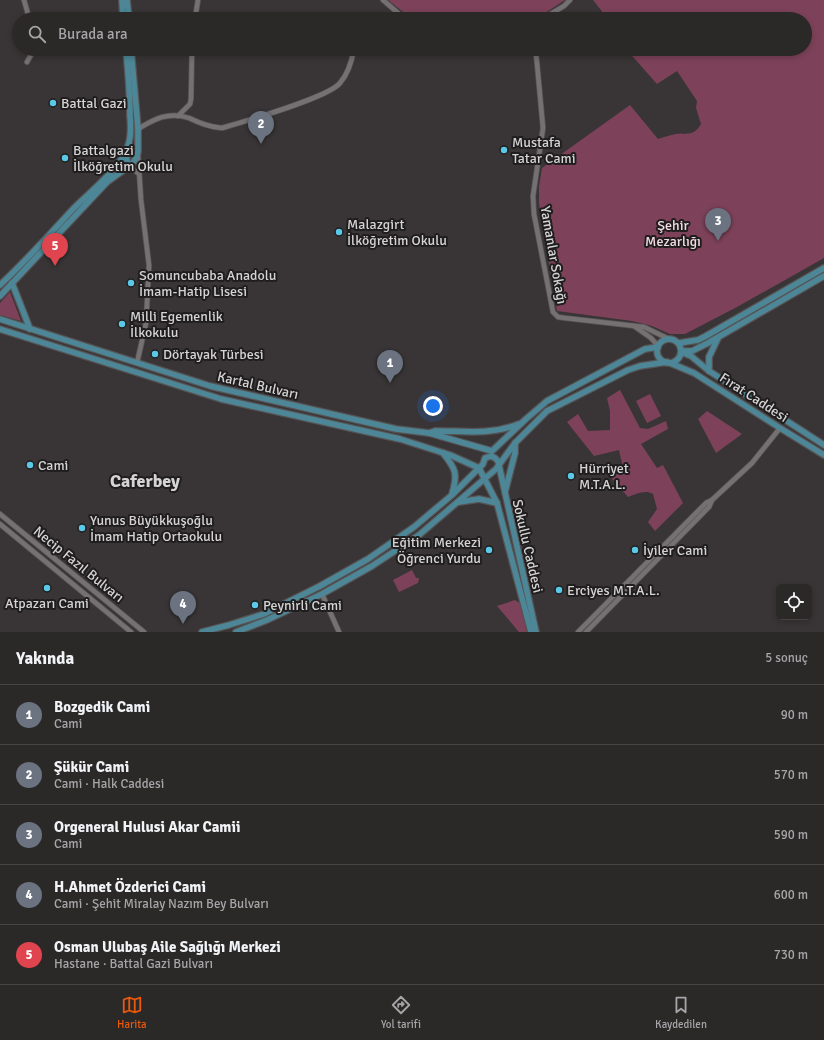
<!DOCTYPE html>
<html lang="tr">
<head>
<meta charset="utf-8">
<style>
	:root { --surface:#2b2828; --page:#333030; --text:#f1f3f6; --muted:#a6a6a8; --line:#474445; --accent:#ea580c }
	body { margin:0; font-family:Signika,sans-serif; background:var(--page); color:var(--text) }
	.controls { position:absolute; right:12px; bottom:12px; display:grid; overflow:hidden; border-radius:6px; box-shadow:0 2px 6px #0003 }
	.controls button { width:36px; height:36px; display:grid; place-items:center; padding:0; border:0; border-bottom:1px solid var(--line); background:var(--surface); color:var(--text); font:20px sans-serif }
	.you { position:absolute; left:433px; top:406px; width:14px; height:14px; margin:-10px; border:3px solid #fff; border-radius:50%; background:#1a73e8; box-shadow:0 0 0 6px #1a73e833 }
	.badge { display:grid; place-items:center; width:26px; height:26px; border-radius:50%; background:var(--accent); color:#fff; font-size:13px; font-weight:700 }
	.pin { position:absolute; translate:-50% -33px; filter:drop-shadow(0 1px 2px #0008) }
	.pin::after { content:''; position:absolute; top:21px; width:14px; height:12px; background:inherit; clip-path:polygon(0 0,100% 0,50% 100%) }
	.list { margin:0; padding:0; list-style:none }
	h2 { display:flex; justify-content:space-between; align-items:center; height:52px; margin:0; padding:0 16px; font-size:17px }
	h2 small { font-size:13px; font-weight:400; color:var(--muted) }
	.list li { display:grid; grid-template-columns:26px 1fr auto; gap:12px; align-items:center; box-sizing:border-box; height:60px; padding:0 16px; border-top:1px solid var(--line) }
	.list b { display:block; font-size:15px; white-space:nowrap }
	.list p { margin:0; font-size:13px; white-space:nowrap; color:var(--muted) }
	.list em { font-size:13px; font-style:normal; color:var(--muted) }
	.icon { flex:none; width:22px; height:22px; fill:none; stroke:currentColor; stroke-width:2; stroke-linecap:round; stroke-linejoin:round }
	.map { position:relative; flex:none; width:824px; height:632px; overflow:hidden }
	.search { position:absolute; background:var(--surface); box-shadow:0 2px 6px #0003; left:12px; right:12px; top:12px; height:44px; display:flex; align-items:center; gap:10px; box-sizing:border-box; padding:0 14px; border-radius:22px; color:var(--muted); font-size:15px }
	.sheet { height:352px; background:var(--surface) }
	nav { display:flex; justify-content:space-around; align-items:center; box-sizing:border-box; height:56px; border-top:1px solid var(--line); background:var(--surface); font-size:11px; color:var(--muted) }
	nav a { display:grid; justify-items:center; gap:2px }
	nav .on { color:var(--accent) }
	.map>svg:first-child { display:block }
</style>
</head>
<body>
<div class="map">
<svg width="824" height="632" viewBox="0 0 824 632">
	<rect width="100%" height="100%" fill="#393536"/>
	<!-- green -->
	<g fill="#7d4259">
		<polygon points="388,0 565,0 536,19 412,19"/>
		<path d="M593,0H824V258L737,307L685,334H670L652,326L632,321L557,311L539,204V186L542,168L630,105L658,139C664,137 670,135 676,134C688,133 694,136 701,124L696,108L697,101L677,71L657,84L626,49H805V19H608Z"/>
		<polygon points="10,292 21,321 0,315 0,303"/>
		<path d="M620,390L640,428L648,429L666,421L668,429L641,444L657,468L663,465L683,503L655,531L648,522L657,509L653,494C646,489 635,494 628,497L610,476L624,472L619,450L594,456L567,422L578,414L588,431L610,430V411L607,398Z"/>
		<polygon points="650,394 661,416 647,423 636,401"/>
		<polygon points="707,411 742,434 716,453 698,419"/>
		<polygon points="412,570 416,578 419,578 418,583 399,592 393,580"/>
		<polygon points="515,600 521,604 527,632 519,632 497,606"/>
	</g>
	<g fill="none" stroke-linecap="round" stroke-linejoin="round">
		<!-- tertiary casing -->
		<g stroke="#565354" stroke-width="6">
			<g id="tertiary">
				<polyline points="24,0 28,14 28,19"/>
				<polyline points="383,0 405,19"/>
				<polyline points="195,19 198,0"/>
				<polyline points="542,19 564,6 570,0"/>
				<polyline points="18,30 19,29"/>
				<polyline points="458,49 472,51 482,49"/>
				<polyline points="532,49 536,55 537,63 543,128 533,196 534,214 553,312 558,317 565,318 644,327 669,339"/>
				<polyline points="27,62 31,55 30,49"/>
				<polyline points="178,116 190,104 191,99 192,49"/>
				<path d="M138,129C154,119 169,111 189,118C200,123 209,127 222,128C243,122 329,97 340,83C348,74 352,60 354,49"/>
				<polyline points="130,166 139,174"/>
				<polyline points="634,326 651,338 658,346"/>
				<polyline points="137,363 146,323 149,265 141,200 138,154"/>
				<polyline points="0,514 144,632"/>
				<polyline points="0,524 131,632"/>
				<polyline points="322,594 339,632"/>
				<polyline points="578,632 706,503 712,500 752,463 780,428"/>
				<polyline points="586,632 709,507 712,500"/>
			</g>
		</g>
		<!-- primary casing -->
		<g stroke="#565354" stroke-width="8">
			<g id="primary">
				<polyline points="122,0 123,19"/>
				<polyline points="127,0 129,19"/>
				<polyline points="126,150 127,161 130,166"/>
				<polyline points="12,283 30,329"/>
				<path d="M0,285C26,261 50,234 74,208C90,192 121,168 128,146C131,137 131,126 130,116C130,94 128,71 126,49"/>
				<polyline points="0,296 107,182 132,164 136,158 138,152 138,129 131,49"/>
				<polyline points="0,319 210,386 396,429 429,433 492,451"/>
				<polyline points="0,329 221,399 400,439 450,455 479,468"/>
				<circle cx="669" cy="351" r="12"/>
				<polyline points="679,343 698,340 706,336 824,268"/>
				<polyline points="684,351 692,351 708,343 824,276"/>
				<polyline points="681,352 691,356 709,371 824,445"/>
				<polyline points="670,363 694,373 780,428 824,455"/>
				<polyline points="709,371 709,357 718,338"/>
				<path d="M429,433L435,431C464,431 492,435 519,424"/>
				<polyline points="492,451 526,419 547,401 645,349 658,347"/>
				<path d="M443,453C456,469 458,474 452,494"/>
				<polyline points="479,468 497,503 531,632"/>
				<polyline points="505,492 515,453 515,443"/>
				<polyline points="459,502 479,499 497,503"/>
				<polyline points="202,632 229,625 264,614 320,586 368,559 414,527 452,495 483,464 485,458 491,456 495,458 498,461 536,632"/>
				<polyline points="236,632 267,620 322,594 372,566 419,535 496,469 515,443 547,411 628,370 640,366 667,362"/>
			</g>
		</g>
		<!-- tertiary -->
		<use href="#tertiary" stroke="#757071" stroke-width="4.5"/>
		<!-- primary -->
		<use href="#primary" stroke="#4d8797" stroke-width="5.5"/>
	</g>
	<!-- markers -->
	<g fill="#5bc8e7" stroke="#1f1d1d" stroke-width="1.5">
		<circle cx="53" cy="103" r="4"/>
		<circle cx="504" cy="150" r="4"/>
		<circle cx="65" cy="158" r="4"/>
		<circle cx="339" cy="232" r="4"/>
		<circle cx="131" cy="283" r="4"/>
		<circle cx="122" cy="324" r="4"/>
		<circle cx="155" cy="354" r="4"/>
		<circle cx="30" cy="465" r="4"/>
		<circle cx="571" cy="476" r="4"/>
		<circle cx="82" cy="528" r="4"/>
		<circle cx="489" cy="550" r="4"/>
		<circle cx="635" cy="550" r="4"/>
		<circle cx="47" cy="588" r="4"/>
		<circle cx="559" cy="590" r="4"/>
		<circle cx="255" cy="605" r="4"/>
	</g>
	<g text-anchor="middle" stroke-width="4" stroke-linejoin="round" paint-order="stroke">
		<!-- poi labels -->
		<g font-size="14" fill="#d5d3d3" stroke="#1f1d1d" text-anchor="start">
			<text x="61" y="108">Battal Gazi</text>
			<text x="512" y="147">Mustafa<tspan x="512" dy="16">Tatar Cami</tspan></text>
			<text x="73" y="155">Battalgazi<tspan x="73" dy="16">İlköğretim Okulu</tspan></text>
			<text x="347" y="229">Malazgirt<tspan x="347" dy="16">İlköğretim Okulu</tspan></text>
			<text x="139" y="280">Somuncubaba Anadolu<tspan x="139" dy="16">İmam-Hatip Lisesi</tspan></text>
			<text x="130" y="321">Milli Egemenlik<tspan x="130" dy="16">İlkokulu</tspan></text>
			<text x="163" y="359">Dörtayak Türbesi</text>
			<text x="38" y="470">Cami</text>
			<text x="579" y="473">Hürriyet<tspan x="579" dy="16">M.T.A.L.</tspan></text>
			<text x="90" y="525">Yunus Büyükkuşoğlu<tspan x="90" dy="16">İmam Hatip Ortaokulu</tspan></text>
			<text x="481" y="547" text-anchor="end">Eğitim Merkezi<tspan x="481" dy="16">Öğrenci Yurdu</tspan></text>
			<text x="643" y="555">İyiler Cami</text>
			<text x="567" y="595">Erciyes M.T.A.L.</text>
			<text x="47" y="608" text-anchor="middle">Atpazarı Cami</text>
			<text x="263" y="610">Peynirli Cami</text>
		</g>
		<!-- park labels -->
		<g font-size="14" fill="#f5dde5" stroke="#1f1d1d">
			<text x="673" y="230">Şehir<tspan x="673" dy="16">Mezarlığı</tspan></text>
		</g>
		<!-- street labels -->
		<g font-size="14" fill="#d5d3d3" stroke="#1f1d1d">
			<text transform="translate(554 255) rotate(80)" y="5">Yamanlar Sokağı</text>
			<text transform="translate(258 385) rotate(13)" y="5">Kartal Bulvarı</text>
			<text transform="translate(754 397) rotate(33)" y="5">Fırat Caddesi</text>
			<text transform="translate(528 546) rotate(77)" y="5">Sokullu Caddesi</text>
			<text transform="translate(79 564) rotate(39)" y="5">Necip Fazıl Bulvarı</text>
		</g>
		<!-- district labels -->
		<g font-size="18" font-weight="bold" fill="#d5d3d3" stroke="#1f1d1d">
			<text x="145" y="487">Caferbey</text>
		</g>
	</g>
</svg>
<div class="controls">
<button><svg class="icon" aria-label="locate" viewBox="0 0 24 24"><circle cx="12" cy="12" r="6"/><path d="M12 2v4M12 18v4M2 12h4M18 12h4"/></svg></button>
</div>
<div class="you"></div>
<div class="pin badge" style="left:390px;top:383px;background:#6b7280">1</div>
<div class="pin badge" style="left:261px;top:144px;background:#6b7280">2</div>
<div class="pin badge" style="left:718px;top:241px;background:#6b7280">3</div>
<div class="pin badge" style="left:183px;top:624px;background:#6b7280">4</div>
<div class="pin badge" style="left:55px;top:266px;background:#e0444e">5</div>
<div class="search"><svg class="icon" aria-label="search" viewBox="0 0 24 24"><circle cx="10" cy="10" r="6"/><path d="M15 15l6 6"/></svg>Burada ara</div>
</div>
<section class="sheet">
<h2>Yakında<small>5 sonuç</small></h2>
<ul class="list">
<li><span class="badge" style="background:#6b7280">1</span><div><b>Bozgedik Cami</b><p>Cami</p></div><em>90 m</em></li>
<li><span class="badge" style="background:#6b7280">2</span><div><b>Şükür Cami</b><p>Cami · Halk Caddesi</p></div><em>570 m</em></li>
<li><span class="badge" style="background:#6b7280">3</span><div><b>Orgeneral Hulusi Akar Camii</b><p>Cami</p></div><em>590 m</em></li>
<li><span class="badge" style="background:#6b7280">4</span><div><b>H.Ahmet Özderici Cami</b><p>Cami · Şehit Miralay Nazım Bey Bulvarı</p></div><em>600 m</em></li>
<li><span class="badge" style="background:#e0444e">5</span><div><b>Osman Ulubaş Aile Sağlığı Merkezi</b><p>Hastane · Battal Gazi Bulvarı</p></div><em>730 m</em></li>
</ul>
</section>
<nav>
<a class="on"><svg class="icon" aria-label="map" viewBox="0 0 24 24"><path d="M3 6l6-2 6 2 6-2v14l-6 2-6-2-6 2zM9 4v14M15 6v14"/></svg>Harita</a>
<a><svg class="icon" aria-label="directions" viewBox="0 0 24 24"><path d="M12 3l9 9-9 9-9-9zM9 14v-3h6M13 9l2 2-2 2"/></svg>Yol tarifi</a>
<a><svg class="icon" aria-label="saved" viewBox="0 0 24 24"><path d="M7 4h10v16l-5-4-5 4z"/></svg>Kaydedilen</a>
</nav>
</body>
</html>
